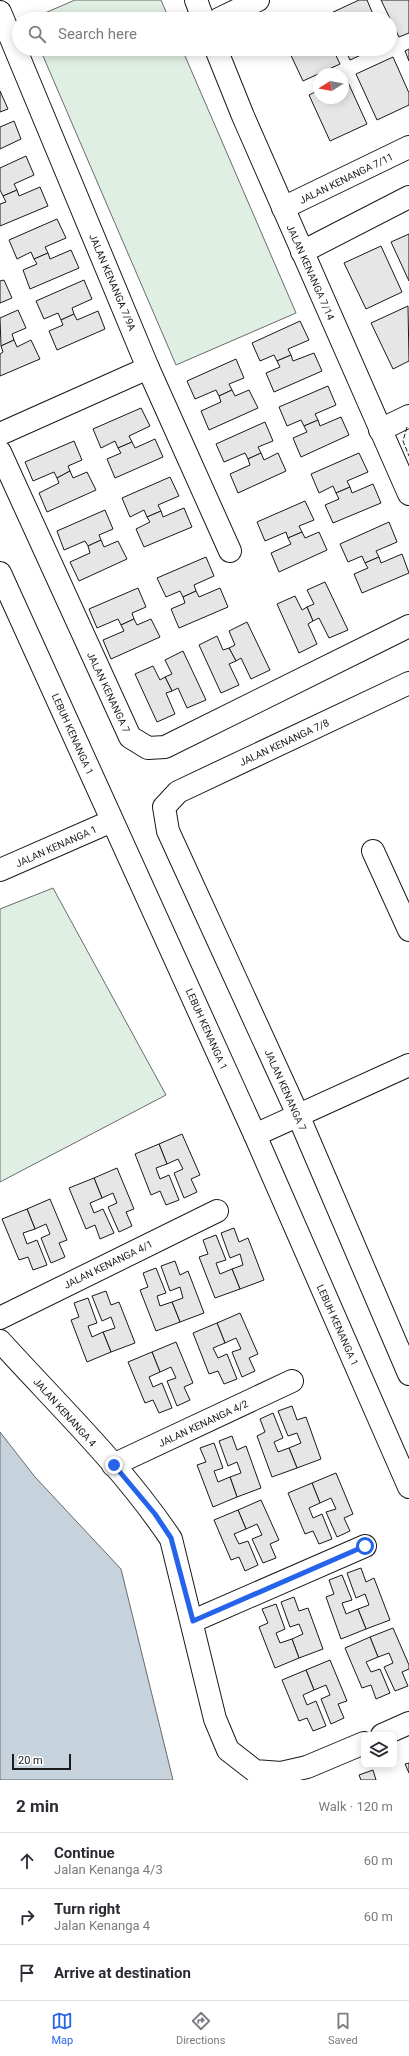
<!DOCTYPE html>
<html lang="en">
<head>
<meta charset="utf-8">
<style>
	:root { --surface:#fff; --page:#f7f7f7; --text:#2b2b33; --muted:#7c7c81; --line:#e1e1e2; --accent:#2563eb }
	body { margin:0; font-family:Roboto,sans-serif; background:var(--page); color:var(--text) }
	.controls { position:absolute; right:12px; bottom:12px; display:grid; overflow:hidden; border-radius:8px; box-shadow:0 2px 10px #0003 }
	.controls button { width:36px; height:36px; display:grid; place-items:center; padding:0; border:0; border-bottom:1px solid var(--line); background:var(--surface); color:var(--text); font:20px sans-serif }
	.compass { position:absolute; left:313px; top:68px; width:36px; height:36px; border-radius:50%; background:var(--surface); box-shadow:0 2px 10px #0003; rotate:259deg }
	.scale { position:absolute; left:12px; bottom:10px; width:59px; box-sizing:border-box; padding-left:4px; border:2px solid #1a1a1a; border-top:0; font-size:11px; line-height:14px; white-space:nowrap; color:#1a1a1a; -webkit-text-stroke:3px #fff; paint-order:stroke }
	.stop { position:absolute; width:12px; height:12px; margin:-9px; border:3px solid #2563eb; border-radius:50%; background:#fff }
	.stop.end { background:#2563eb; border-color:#fff; box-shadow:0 1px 4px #0008 }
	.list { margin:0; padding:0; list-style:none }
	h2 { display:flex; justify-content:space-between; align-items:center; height:52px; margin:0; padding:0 16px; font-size:17px }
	h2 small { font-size:13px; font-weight:400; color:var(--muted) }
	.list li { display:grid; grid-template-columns:26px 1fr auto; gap:12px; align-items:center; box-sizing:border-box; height:56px; padding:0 16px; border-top:1px solid var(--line) }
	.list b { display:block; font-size:15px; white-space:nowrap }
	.list p { margin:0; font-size:13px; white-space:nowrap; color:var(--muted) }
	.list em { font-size:13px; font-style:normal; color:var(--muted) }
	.icon { flex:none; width:22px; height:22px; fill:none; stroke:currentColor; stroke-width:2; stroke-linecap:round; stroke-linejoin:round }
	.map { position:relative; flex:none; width:409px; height:1780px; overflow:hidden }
	.search { position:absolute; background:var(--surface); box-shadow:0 2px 10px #0003; left:12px; right:12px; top:12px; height:44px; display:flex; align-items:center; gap:10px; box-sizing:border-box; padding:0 14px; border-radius:22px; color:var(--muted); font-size:15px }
	.sheet { height:220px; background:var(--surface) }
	nav { display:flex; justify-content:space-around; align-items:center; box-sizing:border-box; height:56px; border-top:1px solid var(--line); background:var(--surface); font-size:11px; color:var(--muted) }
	nav a { display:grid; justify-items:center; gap:2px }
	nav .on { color:var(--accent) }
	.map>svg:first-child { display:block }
</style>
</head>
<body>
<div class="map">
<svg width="409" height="1780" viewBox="0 0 409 1780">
	<rect width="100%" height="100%" fill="#fff"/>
	<!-- green -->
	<g fill="#e0efe3" stroke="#6a6a6a">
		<polygon points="75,0 161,0 169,19 31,19"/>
		<polygon points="40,49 182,49 296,313 176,365"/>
		<polygon points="53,888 166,1095 0,1182 0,909"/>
	</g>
	<!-- water -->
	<polygon fill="#c6d2dc" stroke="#6a6a6a" points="0,1432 35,1477 121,1569 173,1780 0,1780"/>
	<!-- building -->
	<g fill="#e6e6e6" stroke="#1a1a1a">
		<polygon points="359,0 367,0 375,19 331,19 329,14"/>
		<polygon points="381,0 409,0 409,33 399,37"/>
		<polygon points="288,49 333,49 340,64 303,81"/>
		<polygon points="345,49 374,49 350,60"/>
		<polygon points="409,49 409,61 405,51"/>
		<polygon points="393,57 409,93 409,105 377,120 356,74"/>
		<polygon points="346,78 367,124 330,141 309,95 319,90 319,98 343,98 343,79"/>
		<polygon points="0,91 8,109 0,112"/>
		<polygon points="14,121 21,139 0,149 0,127"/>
		<polygon points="26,156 34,175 14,184 17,190 3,196 0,190 0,168"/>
		<polygon points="40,187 48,206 0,226 0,204 6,202 3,196 17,190 19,196"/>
		<polygon points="57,219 66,238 45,247 48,253 34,259 31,252 17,259 9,240"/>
		<polygon points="409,234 409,281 391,242"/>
		<polygon points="381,246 402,292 366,309 344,263"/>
		<polygon points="71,250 79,268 30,289 23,270 37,264 34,259 48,253 50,259"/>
		<polygon points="4,280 12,298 0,303 0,281"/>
		<polygon points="84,280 92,299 72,308 74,314 61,320 58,313 44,319 36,301"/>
		<polygon points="408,306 409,361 393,369 371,323"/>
		<polygon points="18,310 26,328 12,334 14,340 1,346 0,318"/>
		<polygon points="98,311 105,329 57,350 49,331 63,325 61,320 74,314 77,320"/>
		<polygon points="300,321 309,340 288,349 291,355 277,361 274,355 260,361 252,343"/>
		<polygon points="14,340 17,347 31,340 40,359 0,376 0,354 3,352 1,346"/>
		<polygon points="314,353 322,371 274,392 266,373 280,367 277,361 291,355 293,361"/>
		<polygon points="236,359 244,378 229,384 232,390 219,396 216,390 195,399 187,381"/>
		<polygon points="328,386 336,405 315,414 318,420 304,426 301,420 287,426 279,407"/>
		<polygon points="232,390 235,396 249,390 258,408 209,430 201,411 221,402 219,396"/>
		<polygon points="141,408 150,426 129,436 132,442 118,448 115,441 101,448 93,429"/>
		<polygon points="341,417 349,435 301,457 293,438 307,432 304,426 318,420 320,426"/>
		<polygon points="265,422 273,441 258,447 261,453 248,459 245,453 224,462 216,444"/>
		<polygon points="155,439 163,457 115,478 107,459 121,453 118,448 132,442 135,448"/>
		<polygon points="74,441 82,460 68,466 70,471 57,478 54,472 33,481 25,462"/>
		<polygon points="261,453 264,460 278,453 286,471 238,493 230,474 250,465 248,459"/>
		<polygon points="359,453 368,472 347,481 350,487 336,493 333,486 319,493 311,474"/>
		<polygon points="70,471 73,478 87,472 96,490 47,512 39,493 59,483 57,478"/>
		<polygon points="170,477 179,496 158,505 161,511 147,517 144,510 130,517 122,498"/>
		<polygon points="373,484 381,503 333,523 325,505 339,499 336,493 350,487 352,493"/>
		<polygon points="305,501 314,520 299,526 302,532 288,538 286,532 265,541 257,522"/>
		<polygon points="184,508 192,527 144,547 136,529 150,522 147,517 161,511 163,517"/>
		<polygon points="105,510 113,529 99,535 101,540 88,546 85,541 64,550 57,531"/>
		<polygon points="389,522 397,542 376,551 379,557 365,563 362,556 348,562 340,544"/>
		<polygon points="302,532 305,538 319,532 327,550 279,572 271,553 291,544 288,538"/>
		<polygon points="101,540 104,547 118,541 127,559 79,581 70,562 90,553 88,546"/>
		<polygon points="402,554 409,573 362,593 354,574 368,568 365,563 379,557 381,563"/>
		<polygon points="206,557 214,576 194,585 196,591 183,597 180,591 166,597 157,578"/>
		<polygon points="325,582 348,630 329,638 319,618 313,621 307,607 314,604 307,590"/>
		<polygon points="138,588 146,607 132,613 134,619 121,625 118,619 97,628 89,609"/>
		<polygon points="220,588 228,607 179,628 171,609 185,603 183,597 196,591 199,597"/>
		<polygon points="295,596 302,610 307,607 313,621 308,624 317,644 299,653 277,604"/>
		<polygon points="134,619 137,625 151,619 160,637 111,659 103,640 124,631 121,625"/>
		<polygon points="247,622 270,670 251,679 241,658 236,661 229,648 235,645 229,631"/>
		<polygon points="217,636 223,650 229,648 236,661 229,664 239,685 221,693 199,645"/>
		<polygon points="183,651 206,700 187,708 178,688 172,691 165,677 172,674 165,660"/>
		<polygon points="153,666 160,680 165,677 172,691 166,693 175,714 157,722 135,674"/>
		<polygon points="182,1134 200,1175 191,1179 197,1192 184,1198 174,1173 183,1169 178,1159 167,1164 159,1144"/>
		<polygon points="159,1144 167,1164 156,1168 160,1179 169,1175 179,1200 166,1205 160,1191 151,1195 135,1154"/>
		<polygon points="117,1168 134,1209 126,1212 132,1226 119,1232 108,1207 117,1203 113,1193 102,1198 94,1178"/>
		<polygon points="94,1178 102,1198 90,1203 94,1213 103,1209 114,1233 100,1239 95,1225 86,1229 69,1188"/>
		<polygon points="50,1199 67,1240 59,1243 65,1257 51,1263 41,1238 50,1234 46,1224 35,1229 27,1209"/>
		<polygon points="27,1209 35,1229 23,1233 27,1244 37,1240 47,1265 33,1270 28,1257 19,1260 2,1219"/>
		<polygon points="234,1228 239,1242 248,1238 264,1280 240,1289 232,1269 243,1265 240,1254 230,1258 221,1233"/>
		<polygon points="216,1235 226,1260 216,1263 220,1274 232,1269 240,1289 215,1298 199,1257 208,1254 203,1240"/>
		<polygon points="175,1261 180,1275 188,1271 204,1313 180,1322 172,1302 183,1298 180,1287 170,1291 161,1266"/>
		<polygon points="156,1268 166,1293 157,1296 160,1306 172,1302 180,1322 156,1331 140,1290 148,1287 143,1273"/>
		<polygon points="106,1291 111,1305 119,1302 135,1343 111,1352 103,1332 115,1328 111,1317 102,1321 92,1296"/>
		<polygon points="88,1298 97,1323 88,1326 92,1337 103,1332 111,1352 87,1362 71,1320 79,1317 74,1303"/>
		<polygon points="240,1313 258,1354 249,1358 255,1371 242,1377 232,1352 241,1349 236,1338 225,1343 217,1323"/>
		<polygon points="217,1323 225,1343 213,1348 218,1358 227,1354 237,1379 224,1384 218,1371 209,1374 193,1333"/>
		<polygon points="176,1342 193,1383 184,1387 190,1400 177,1406 167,1381 176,1378 171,1367 160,1372 152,1352"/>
		<polygon points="152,1352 160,1372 149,1377 153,1387 162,1383 172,1408 159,1413 153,1400 145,1403 128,1362"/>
		<polygon points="292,1406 297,1420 306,1417 321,1459 297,1468 289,1448 301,1443 297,1433 288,1436 278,1411"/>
		<polygon points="273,1413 283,1438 274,1442 278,1452 289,1448 297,1468 272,1477 257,1436 265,1432 260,1419"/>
		<polygon points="232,1436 237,1450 246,1446 261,1488 237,1497 230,1477 241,1473 237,1462 228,1466 219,1441"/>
		<polygon points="214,1443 223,1468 214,1471 218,1482 230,1477 237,1497 213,1507 197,1465 206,1462 200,1448"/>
		<polygon points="336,1473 353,1514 344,1518 350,1531 337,1537 326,1512 336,1509 331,1498 320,1503 312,1483"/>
		<polygon points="312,1483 320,1503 309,1508 313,1518 322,1514 332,1539 319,1544 313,1531 305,1534 288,1493"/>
		<polygon points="261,1500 279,1540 270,1544 276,1558 263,1563 252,1539 262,1535 257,1524 246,1529 238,1510"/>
		<polygon points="238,1510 246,1529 234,1534 239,1544 248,1541 258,1565 245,1571 239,1557 231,1560 214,1520"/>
		<polygon points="361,1568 366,1582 374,1578 390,1620 366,1629 358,1609 369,1605 365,1594 356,1598 347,1573"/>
		<polygon points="342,1575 352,1600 342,1603 346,1614 358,1609 366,1629 341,1639 326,1597 334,1594 329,1580"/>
		<polygon points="294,1597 299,1611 308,1608 323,1649 299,1658 292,1639 303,1634 299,1624 290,1627 281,1602"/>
		<polygon points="276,1604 285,1629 276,1633 280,1643 292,1639 299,1658 275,1668 259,1627 268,1623 262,1609"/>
		<polygon points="393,1628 409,1665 409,1669 402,1672 408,1686 395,1691 384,1667 393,1663 389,1653 378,1657 370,1637"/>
		<polygon points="370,1637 378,1657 366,1662 371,1672 380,1669 390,1693 376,1699 371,1685 362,1688 345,1648"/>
		<polygon points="330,1660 347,1701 338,1704 344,1718 331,1724 321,1699 330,1695 326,1685 314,1690 306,1670"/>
		<polygon points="306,1670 314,1690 303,1695 307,1705 316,1701 326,1726 313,1731 307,1718 299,1721 282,1680"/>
		<polygon points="409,1763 409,1773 405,1764"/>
		<polygon points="373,1770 376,1780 361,1780 359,1775"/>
	</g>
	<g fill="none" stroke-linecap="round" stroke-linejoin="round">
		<!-- minor casing -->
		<g stroke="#1a1a1a" stroke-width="24">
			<g id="minor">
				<polyline points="196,0 203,19"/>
				<polyline points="0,12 148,368 230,551"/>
				<polyline points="219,19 258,0"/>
				<polyline points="216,49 243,116 409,494"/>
				<polyline points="283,208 409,147"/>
				<polyline points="302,252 409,197"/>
				<polyline points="380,430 409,416"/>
				<polyline points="0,434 148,368"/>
				<polyline points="0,452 130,737 148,748 165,747 409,626"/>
				<polyline points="0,573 255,1135 409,1487"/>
				<polyline points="409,683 178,792 164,807 168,831 298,1115 409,1374"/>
				<polyline points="373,851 409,930"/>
				<polyline points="0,870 112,821"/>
				<polyline points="255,1135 409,1065"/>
				<polyline points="0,1318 217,1211"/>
				<path d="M0,1341C58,1405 123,1467 171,1539L215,1719L228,1750L255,1771L281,1773L307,1767L364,1743"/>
				<polyline points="113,1465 292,1381"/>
				<polyline points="193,1621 365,1546"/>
				<polyline points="382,1735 409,1723"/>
			</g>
		</g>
		<!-- minor -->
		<use href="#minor" stroke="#fff" stroke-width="22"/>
		<!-- fence -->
		<polyline stroke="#1a1a1a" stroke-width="1" stroke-dasharray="5 2" stroke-linecap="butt" points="407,427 403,441 409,456"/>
	</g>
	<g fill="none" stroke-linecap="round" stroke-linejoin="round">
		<!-- route -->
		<polyline stroke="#2563eb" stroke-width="5" points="114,1465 155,1514 171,1538 193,1621 365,1546"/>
	</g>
	<g text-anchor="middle" stroke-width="3" stroke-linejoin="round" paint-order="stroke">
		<!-- street labels -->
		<g font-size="10" fill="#1a1a1a" stroke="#fff">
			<text transform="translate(346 178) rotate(-26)" y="4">JALAN KENANGA 7/11</text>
			<text transform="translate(311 272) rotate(66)" y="4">JALAN KENANGA 7/14</text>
			<text transform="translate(113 282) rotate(67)" y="4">JALAN KENANGA 7/9A</text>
			<text transform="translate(109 692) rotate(65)" y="4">JALAN KENANGA 7</text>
			<text transform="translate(73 734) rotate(66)" y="4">LEBUH KENANGA 1</text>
			<text transform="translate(284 742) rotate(-25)" y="4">JALAN KENANGA 7/8</text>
			<text transform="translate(56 846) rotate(-24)" y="4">JALAN KENANGA 1</text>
			<text transform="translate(207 1029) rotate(66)" y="4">LEBUH KENANGA 1</text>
			<text transform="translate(286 1090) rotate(66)" y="4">JALAN KENANGA 7</text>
			<text transform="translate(108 1264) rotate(-26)" y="4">JALAN KENANGA 4/1</text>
			<text transform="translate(338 1325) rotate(66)" y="4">LEBUH KENANGA 1</text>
			<text transform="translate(65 1412) rotate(48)" y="4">JALAN KENANGA 4</text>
			<text transform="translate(203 1423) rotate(-25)" y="4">JALAN KENANGA 4/2</text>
		</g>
	</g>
</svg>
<div class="controls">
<button><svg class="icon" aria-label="layers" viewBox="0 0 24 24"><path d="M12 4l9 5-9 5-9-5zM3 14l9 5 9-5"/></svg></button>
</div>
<svg class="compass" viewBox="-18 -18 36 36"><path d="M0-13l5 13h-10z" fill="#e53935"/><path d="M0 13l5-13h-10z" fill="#7c7c81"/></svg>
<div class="scale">20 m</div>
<div class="stop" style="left:365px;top:1546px"></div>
<div class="stop end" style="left:114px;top:1465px"></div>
<div class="search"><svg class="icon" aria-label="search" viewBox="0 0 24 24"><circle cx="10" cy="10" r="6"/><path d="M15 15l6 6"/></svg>Search here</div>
</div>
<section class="sheet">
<h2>2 min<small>Walk · 120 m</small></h2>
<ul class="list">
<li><svg class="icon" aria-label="ahead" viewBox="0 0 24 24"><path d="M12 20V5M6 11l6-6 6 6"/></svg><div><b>Continue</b><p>Jalan Kenanga 4/3</p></div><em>60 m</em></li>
<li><svg class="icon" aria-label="right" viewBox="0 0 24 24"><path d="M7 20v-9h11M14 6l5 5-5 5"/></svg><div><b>Turn right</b><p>Jalan Kenanga 4</p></div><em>60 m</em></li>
<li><svg class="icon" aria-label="arrive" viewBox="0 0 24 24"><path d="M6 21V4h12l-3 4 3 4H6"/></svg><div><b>Arrive at destination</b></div></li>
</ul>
</section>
<nav>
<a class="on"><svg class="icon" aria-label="map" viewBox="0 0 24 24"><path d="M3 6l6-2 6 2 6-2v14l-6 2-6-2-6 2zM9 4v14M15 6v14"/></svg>Map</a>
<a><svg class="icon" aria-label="directions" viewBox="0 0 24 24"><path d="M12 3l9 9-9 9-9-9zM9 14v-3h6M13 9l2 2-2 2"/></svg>Directions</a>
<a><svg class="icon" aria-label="saved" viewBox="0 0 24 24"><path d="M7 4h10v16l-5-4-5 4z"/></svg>Saved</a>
</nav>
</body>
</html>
